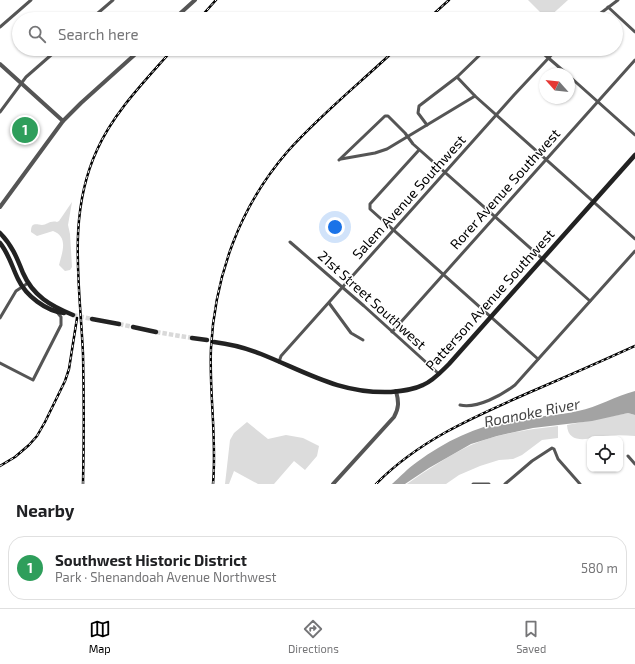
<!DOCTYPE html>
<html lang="en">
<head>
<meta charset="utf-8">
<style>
	:root { --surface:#fff; --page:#f6f6f6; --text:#202124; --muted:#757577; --line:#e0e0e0; --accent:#000 }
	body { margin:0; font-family:"Exo 2",sans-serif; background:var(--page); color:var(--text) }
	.controls { position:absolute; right:12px; bottom:12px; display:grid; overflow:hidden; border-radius:8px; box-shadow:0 1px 3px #0004 }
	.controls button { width:36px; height:36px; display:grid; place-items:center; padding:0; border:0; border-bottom:1px solid var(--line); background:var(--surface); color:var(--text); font:20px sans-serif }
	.compass { position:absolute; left:539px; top:68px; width:36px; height:36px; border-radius:50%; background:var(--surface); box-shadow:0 1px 3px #0004; rotate:297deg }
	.you { position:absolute; left:335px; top:227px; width:14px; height:14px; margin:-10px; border:3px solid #fff; border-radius:50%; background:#1a73e8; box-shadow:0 0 0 6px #1a73e833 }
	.badge { display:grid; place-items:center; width:26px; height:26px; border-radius:50%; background:var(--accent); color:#fff; font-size:13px; font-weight:700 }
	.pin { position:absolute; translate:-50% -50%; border:2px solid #fff; box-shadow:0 1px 4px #0006 }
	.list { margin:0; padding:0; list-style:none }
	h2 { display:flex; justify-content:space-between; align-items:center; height:52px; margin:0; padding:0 16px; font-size:17px }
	h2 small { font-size:13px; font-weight:400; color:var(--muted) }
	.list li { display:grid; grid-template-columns:26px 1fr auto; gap:12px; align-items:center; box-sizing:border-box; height:64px; margin:0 8px 8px; padding:0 8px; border:1px solid var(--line); border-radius:16px }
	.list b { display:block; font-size:15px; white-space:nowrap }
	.list p { margin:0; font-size:13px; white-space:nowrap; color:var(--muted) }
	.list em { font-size:13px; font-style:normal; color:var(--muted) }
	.icon { flex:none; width:22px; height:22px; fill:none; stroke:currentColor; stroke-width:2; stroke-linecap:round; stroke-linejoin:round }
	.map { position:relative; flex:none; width:635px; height:484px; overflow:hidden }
	.search { position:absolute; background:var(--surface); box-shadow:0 1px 3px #0004; left:12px; right:12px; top:12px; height:44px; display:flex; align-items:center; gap:10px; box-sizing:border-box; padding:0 14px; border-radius:22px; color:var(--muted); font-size:15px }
	.sheet { height:124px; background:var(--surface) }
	nav { display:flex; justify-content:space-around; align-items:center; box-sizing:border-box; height:56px; border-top:1px solid var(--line); background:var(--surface); font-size:11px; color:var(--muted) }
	nav a { display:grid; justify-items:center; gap:2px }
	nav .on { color:var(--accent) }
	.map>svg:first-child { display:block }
</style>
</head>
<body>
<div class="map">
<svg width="635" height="484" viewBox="0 0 635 484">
	<rect width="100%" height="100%" fill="#fff"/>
	<!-- green -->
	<g fill="#dcdcdc">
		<polygon points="528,0 568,0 547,19"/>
		<path d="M72,202L68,225L70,234L72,267L70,270L65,271L59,265C62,253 69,237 53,231L37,236L31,232C31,230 31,228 32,226C35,223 38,225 42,225C47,225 50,220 57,222L59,221Z"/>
		<path d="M628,413L635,415V436C624,435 614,435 603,436C591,438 568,446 567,425Z"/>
		<polygon points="247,422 268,439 286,435 303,438 319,446 317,456 305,470 294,461 274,484 258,484 234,471 229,484 225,484 230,440 234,433"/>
		<path d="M558,426V438L542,440L522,455L513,459L499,460L480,466L459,475L446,484H407C427,470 448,456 471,445C496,434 531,429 558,426Z"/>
	</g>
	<!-- water -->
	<path fill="#a3a3a3" d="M635,391V415L628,413L592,421L533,428L497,436L471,444L429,468L405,484H392C400,477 408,468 417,462C445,441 477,426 511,420C533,416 556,416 578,411C598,407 615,396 635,391Z"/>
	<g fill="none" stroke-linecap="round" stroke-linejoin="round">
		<!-- secondary-tunnel -->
		<g stroke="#d9d9d9" stroke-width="4.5" stroke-dasharray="4.5 2" stroke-linecap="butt">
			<polyline points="73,315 92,319"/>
			<polyline points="119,324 133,327"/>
			<polyline points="156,332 192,338"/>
		</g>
		<!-- minor -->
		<g stroke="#555" stroke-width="3">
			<polyline points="608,7 635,32"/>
			<polyline points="91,19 113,0"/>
			<polyline points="593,19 618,0"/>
			<polyline points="0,27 31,0"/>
			<polyline points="538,49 567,74"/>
			<polyline points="569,76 635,135"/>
			<polyline points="457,77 475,96 635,239"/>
			<polyline points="0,112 26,77 58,49"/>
			<polyline points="427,125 418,113 419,106 457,77 486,49"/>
			<polyline points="419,150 370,204 370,209 538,359"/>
			<polyline points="341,159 375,153 387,149 475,96"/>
			<polyline points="339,160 385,116 388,116 405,133 413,144 590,301"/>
			<polyline points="290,242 364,306 439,374"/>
			<polyline points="329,303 351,333 363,340"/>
			<polyline points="0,318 16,291 28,283"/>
			<polyline points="392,332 635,60"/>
			<polyline points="279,362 281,356 514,95 557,49"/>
			<polyline points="0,363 33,380 61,325 61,317 57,312"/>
			<path d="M460,405C477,409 502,395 515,385L635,251"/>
			<polyline points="628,456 635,464"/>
			<polyline points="473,484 489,484"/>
			<polyline points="505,484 532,461 552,448 554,449 558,459 580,484"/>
		</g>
		<!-- tertiary -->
		<g stroke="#555" stroke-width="4">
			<polyline points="174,19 195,0"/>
			<polyline points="0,64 63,121"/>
			<polyline points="0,207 63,121 81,103 141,49"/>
			<path d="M333,484L394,417C399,408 399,402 396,391"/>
		</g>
		<!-- secondary -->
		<g stroke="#222" stroke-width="4.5">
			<path d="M0,233C12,245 17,258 23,273C33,296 51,306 73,315"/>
			<path d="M0,243C9,254 12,267 18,279C26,296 46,311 64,313"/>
			<polyline points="92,319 119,324"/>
			<polyline points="133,327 156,332"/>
			<polyline points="192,338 207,340"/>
			<path d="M214,342C230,344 246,348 261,354C306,372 340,394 391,392C402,391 413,390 423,385C433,381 441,372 449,364L635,155"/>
		</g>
		<!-- rail casing -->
		<g stroke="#000" stroke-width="2.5">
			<g id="rail">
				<polyline points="199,19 216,0"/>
				<polyline points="428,19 449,0"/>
				<polyline points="0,466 15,457 29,445 37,436 45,422 65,381 69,369 77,318"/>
				<path d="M83,484C84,440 84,397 83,354C80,285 67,215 97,150C114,112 145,81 173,49"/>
				<path d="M213,484C217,438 209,393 211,348C215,275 240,206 288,151C321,114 360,83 396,49"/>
				<path d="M376,484C420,439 478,415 535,390C568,376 602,361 635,346"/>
			</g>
		</g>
		<!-- rail -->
		<use href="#rail" stroke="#fff" stroke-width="1" stroke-dasharray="3" stroke-linecap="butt"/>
	</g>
	<g text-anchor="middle" stroke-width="3" stroke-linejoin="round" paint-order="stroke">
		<!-- street labels -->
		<g font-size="14" fill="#000" stroke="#fff">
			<text transform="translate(505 189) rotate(-48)" y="5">Rorer Avenue Southwest</text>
			<text transform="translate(409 197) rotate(-48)" y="5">Salem Avenue Southwest</text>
			<text transform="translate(372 300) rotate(42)" y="5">21st Street Southwest</text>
			<text transform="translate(490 300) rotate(-48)" y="5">Patterson Avenue Southwest</text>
		</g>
		<!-- water labels -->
		<g font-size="15" font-style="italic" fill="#444" stroke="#fff">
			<text transform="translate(532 413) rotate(-11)" y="5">Roanoke River</text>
		</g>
	</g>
</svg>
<div class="controls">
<button><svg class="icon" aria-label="locate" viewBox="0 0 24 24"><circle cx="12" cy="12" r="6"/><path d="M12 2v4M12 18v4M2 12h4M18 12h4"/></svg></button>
</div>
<svg class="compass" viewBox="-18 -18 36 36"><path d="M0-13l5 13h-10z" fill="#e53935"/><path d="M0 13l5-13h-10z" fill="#757577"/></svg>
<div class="you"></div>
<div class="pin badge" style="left:25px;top:130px;background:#2e9e5b">1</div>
<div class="search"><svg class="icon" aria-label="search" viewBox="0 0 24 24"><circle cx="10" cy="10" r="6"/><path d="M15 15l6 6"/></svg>Search here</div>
</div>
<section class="sheet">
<h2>Nearby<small></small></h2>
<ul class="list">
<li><span class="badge" style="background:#2e9e5b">1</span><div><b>Southwest Historic District</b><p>Park · Shenandoah Avenue Northwest</p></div><em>580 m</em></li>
</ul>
</section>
<nav>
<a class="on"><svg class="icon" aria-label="map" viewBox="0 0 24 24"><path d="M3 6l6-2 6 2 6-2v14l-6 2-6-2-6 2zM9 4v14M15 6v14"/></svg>Map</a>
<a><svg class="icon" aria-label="directions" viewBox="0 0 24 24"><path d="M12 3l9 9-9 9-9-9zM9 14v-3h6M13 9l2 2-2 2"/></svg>Directions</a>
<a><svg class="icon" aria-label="saved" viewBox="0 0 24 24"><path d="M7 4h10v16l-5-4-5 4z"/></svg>Saved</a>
</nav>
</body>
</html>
